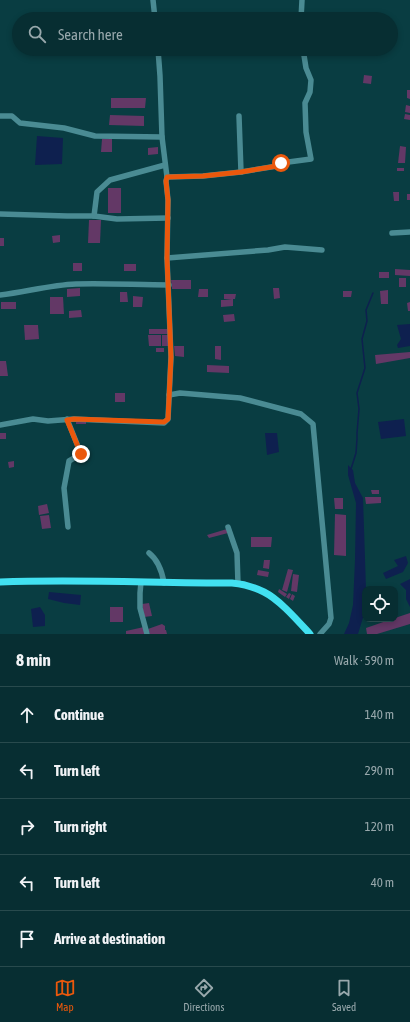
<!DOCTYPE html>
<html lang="en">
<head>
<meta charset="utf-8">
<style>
	:root { --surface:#072e32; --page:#153a3e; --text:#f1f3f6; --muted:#98a8ac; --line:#284a4d; --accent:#ea580c }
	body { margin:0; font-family:"Asap Condensed",sans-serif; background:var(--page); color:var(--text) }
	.controls { position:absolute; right:12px; bottom:12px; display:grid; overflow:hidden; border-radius:8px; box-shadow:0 2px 6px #0003 }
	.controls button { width:36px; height:36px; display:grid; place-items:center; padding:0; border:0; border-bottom:1px solid var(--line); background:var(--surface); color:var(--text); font:20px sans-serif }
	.stop { position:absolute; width:12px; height:12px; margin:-9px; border:3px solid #ea580c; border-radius:50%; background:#fff }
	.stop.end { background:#ea580c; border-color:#fff; box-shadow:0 1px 4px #0008 }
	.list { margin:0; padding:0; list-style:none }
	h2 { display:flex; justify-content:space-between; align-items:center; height:52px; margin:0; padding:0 16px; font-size:17px }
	h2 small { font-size:13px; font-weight:400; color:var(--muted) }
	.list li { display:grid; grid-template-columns:26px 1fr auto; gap:12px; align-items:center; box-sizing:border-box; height:56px; padding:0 16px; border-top:1px solid var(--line) }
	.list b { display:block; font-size:15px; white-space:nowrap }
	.list em { font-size:13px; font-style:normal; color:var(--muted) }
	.icon { flex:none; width:22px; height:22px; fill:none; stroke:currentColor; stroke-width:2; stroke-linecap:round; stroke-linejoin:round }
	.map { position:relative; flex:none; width:410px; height:634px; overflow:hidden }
	.search { position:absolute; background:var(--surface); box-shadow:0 2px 6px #0003; left:12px; right:12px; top:12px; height:44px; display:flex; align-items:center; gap:10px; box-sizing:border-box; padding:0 14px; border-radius:22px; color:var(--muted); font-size:15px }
	.sheet { height:332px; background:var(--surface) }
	nav { display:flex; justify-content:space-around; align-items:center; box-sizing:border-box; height:56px; border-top:1px solid var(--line); background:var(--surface); font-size:11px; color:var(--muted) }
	nav a { display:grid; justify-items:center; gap:2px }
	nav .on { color:var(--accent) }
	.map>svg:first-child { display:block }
</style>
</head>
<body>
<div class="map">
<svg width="410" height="634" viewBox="0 0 410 634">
	<rect width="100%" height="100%" fill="#093d42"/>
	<!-- water -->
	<g fill="#0e204f">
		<polygon points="37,136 63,138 62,164 35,165"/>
		<polygon points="410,324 410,346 398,348 397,345 401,339 397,325"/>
		<polygon points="404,419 406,436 381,439 378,422"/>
		<polygon points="265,433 277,433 279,452 267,455"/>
		<polygon points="348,465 353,470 355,483 363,498 366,589 365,589 365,611 358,634 344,634 349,623 353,605 355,560 356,503 348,475"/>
		<polygon points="406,556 408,563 403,572 386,579 383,573 398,566 394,560"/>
		<polygon points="410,579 410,607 406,599 406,590 400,584"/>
		<polygon points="49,592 81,595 80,605 64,603 48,599"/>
		<polygon points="40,607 45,615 45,626 33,627 31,609"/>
	</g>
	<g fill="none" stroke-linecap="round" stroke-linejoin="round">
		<!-- stream -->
		<polyline stroke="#0e204f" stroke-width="1.5" points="351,469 356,453 357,439 357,433 359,409 357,393 365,368 362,339 367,321 366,310 373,293"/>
	</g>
	<!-- building -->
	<g fill="#633866">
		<polygon points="364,75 372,76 371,84 363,83"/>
		<polygon points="407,90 410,90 410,99 407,98"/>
		<polygon points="111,98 146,98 145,108 111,108"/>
		<polygon points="406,105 410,106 410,113 405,112"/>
		<polygon points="405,114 410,115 410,120 404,119"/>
		<polygon points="110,115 144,116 144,126 109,125"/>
		<polygon points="102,139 112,139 112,152 101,152"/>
		<polygon points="400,146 406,147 405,163 398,163"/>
		<polygon points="158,147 158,154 148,155 148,148"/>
		<rect x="397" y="168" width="7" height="3"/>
		<rect x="108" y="188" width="13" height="25"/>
		<polygon points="393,192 399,192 399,201 394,201"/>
		<rect x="407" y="194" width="3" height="6"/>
		<polygon points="89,220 101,220 100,243 88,243"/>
		<polygon points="60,235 60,242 53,243 52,236"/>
		<rect x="0" y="238" width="4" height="8"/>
		<rect x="73" y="263" width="9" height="8"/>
		<rect x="124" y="264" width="12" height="7"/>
		<polygon points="395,269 410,270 410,276 395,275"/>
		<rect x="379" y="272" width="10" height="6"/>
		<rect x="399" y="278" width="7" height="9"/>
		<polygon points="171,280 191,280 191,289 172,289"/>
		<polygon points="80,288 80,296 67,297 67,289"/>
		<polygon points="273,288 279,288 280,298 274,299"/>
		<polygon points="199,289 208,289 208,297 198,297"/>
		<polygon points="388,290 388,304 381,304 380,291"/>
		<polygon points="343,291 352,291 351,297 343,297"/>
		<polygon points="120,292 127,292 128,302 120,302"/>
		<polygon points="224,294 236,294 235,299 233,299 233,306 221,307 221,300 232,300 224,299"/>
		<polygon points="133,296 143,297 142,307 133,307"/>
		<polygon points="50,297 63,297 64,314 50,314"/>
		<rect x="1" y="302" width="15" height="7"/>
		<polygon points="410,302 410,311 408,311 407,303"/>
		<polygon points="81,310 82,317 69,318 69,311"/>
		<polygon points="234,314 235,321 224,322 223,315"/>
		<polygon points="24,325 38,325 39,339 25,340"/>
		<rect x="149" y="329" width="19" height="5"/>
		<polygon points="148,335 161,335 161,346 149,346"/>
		<rect x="162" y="335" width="6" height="11"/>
		<polygon points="174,346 184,346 184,357 175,356"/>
		<polygon points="215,346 221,346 221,360 215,359"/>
		<rect x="156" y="348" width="8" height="4"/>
		<polygon points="410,352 410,358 376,364 375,355"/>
		<polygon points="0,361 6,361 8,376 0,376"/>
		<polygon points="207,365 229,366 229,373 207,372"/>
		<rect x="115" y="393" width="10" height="9"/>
		<rect x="76" y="421" width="10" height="3"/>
		<rect x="0" y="433" width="6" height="6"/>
		<polygon points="14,461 14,467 9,468 8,462"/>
		<polygon points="371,490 379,490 379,494 372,494"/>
		<polygon points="365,497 381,497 381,503 366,504"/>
		<polygon points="334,498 343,498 343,509 335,509"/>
		<polygon points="47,504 49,513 39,515 38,506"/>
		<polygon points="335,514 346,515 346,556 334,555"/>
		<polygon points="49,515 51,528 42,529 40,516"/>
		<polygon points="227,529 228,533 209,538 207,535"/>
		<polygon points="251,537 272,537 271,547 251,547"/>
		<polygon points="264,560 270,560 269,569 263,568"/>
		<polygon points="288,569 293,570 287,592 282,590"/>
		<polygon points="258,570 269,572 268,577 257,575"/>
		<polygon points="293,574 299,575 297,592 291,591"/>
		<polygon points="279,589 287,594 285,597 278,592"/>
		<polygon points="289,593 291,594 289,599 286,597"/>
		<polygon points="292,594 295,596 293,601 290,599"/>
		<polygon points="149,603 152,616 144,617 142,604"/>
		<rect x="110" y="607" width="13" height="15"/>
		<polygon points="410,613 410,624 377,634 367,634 366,628 392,619 395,619 395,618"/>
		<polygon points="162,624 165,626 165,630 166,630 167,634 150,634 148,629"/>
		<polygon points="144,627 145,634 126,634 126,631"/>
	</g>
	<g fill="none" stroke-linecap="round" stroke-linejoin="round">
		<!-- minor -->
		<g stroke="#4a8b93" stroke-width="5.5">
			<polyline points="153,0 155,19"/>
			<polyline points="301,19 302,0"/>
			<polyline points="0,116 12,116 20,123 64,128 95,136 162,137"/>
			<polyline points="239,116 241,172"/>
			<polyline points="167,177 203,176 241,172 277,166 281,163 311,159 306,132 305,103 310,92 311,80 306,68 303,49"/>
			<polyline points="0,214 67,216 94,216 117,219 168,218"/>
			<polyline points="94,216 97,192 110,180 165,165"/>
			<polyline points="392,233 410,232"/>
			<polyline points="167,258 268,250 285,247 322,250"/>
			<path d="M0,295C26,292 50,285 76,284C107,283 138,285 169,285"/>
			<polyline points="169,395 180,393 240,398 301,414 313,424 331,618 329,624 320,634"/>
			<polyline points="67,419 81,454 69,461 64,488 68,527"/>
			<polyline points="0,425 33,419 48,421 74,419 164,423 168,419 171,357 167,258 168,200 166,181 167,177 162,137 160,76 158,49"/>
			<polyline points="228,527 237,553 238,584"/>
			<path d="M149,553C158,560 162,571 164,583"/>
			<polyline points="141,582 140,593 140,608 147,634"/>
		</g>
		<!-- major -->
		<path stroke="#42e1f1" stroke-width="7" d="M0,582C77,579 154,583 232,583C243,584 254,587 264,592C280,600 298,621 310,634"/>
	</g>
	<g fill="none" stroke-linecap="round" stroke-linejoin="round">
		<!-- route -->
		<polyline stroke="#ea580c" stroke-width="5" points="81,454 67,420 74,419 164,422 168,419 171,357 167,258 168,200 166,181 167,177 203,176 241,172 277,166 281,163"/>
	</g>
</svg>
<div class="controls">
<button><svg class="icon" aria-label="locate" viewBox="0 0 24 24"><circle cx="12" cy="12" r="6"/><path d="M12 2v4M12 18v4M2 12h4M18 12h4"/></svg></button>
</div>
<div class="stop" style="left:281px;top:163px"></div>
<div class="stop end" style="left:81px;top:454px"></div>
<div class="search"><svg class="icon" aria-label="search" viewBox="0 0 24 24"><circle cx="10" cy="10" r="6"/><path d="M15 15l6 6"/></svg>Search here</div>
</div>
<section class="sheet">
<h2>8 min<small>Walk · 590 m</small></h2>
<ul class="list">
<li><svg class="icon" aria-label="ahead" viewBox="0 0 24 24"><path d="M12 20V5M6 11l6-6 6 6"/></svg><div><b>Continue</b></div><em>140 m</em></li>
<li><svg class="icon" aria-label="left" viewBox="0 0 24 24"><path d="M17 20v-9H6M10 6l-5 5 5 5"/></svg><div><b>Turn left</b></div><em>290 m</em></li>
<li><svg class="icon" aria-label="right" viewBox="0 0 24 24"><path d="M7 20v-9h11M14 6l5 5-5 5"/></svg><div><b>Turn right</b></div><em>120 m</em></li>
<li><svg class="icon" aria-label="left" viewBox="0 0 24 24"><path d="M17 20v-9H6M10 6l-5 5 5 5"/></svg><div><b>Turn left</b></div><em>40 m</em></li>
<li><svg class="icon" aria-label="arrive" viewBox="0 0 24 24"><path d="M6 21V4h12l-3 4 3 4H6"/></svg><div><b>Arrive at destination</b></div></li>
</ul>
</section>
<nav>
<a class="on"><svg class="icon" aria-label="map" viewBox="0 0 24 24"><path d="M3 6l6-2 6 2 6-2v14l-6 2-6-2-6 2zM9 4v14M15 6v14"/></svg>Map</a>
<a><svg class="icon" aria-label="directions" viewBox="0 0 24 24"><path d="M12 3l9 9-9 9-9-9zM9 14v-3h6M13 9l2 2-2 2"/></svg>Directions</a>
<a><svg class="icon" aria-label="saved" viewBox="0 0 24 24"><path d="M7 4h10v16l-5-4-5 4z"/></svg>Saved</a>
</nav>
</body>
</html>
